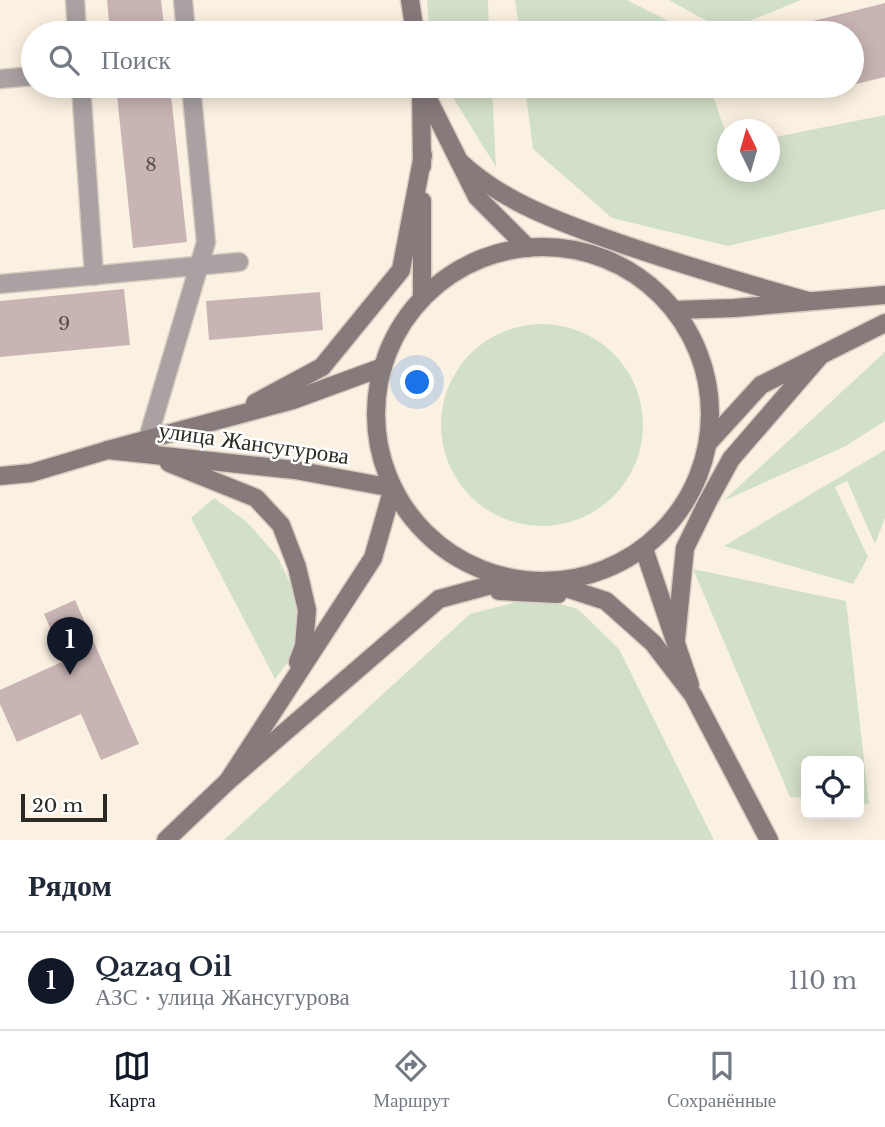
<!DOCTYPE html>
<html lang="ru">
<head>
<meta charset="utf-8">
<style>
	:root { --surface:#fff; --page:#f6f6f7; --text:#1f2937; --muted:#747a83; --line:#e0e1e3; --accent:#111827 }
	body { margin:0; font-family:"Libre Baskerville",serif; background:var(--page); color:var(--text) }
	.controls { position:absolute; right:21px; bottom:21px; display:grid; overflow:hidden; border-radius:10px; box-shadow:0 4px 18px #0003 }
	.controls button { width:63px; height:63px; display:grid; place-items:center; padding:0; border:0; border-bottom:2px solid var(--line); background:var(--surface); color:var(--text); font:35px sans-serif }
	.compass { position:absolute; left:717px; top:119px; width:63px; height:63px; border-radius:50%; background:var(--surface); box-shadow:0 4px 18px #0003; rotate:355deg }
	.scale { position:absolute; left:21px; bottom:18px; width:86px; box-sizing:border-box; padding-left:7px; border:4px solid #2d2a24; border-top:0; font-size:19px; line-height:24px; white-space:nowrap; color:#2d2a24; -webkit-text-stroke:5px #fff; paint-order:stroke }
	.you { position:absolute; left:418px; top:383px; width:24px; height:24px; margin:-18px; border:5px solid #fff; border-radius:50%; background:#1a73e8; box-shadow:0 0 0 10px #1a73e833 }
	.badge { display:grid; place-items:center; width:46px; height:46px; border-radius:50%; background:var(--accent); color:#fff; font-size:23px; font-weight:700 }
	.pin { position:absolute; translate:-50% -58px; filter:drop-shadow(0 2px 4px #0008) }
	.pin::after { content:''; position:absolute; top:37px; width:24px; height:21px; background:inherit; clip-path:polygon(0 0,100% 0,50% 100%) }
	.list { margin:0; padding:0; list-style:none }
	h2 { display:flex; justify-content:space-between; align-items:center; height:91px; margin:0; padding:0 28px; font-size:30px }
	h2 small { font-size:23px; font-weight:400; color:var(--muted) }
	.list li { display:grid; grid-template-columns:46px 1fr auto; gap:21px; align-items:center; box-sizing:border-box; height:98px; padding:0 28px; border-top:2px solid var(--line) }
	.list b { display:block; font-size:26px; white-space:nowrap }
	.list p { margin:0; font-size:23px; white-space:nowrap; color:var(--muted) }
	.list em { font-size:23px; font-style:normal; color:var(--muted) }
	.icon { flex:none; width:38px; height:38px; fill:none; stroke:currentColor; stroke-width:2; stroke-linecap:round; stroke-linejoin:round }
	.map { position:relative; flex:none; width:885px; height:840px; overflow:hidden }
	.search { position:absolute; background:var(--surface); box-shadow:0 4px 18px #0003; left:21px; right:21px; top:21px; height:77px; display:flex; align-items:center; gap:18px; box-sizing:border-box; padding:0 24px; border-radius:38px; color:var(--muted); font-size:26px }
	.sheet { height:189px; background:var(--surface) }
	nav { display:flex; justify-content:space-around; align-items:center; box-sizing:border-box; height:98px; border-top:2px solid var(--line); background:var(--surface); font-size:19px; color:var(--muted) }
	nav a { display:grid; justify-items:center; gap:4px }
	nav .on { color:var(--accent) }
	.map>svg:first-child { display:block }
</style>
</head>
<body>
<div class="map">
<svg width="885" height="840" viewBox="0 0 885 840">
	<rect width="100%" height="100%" fill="#fbf1e2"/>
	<!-- green -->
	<g fill="#d3e0c9">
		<polygon points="427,0 488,0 489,33 430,33"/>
		<polygon points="515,0 627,0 692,33 520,33"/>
		<polygon points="669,0 801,0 725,31"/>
		<polygon points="446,86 492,86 496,167"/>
		<polygon points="534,86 710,86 727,137 728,172 770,172 770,138 885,115 885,209 728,246 612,218 533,149 525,88"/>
		<circle cx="542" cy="425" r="101"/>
		<polygon points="885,352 885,421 844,447 723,501"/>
		<polygon points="885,450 885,518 875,544 847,481 835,487 868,557 853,584 724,546"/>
		<polygon points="214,498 247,522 277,556 296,595 297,650 275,679 191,518"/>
		<polygon points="693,569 846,601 869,804 859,803 859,761 806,761 806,798 790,797"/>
		<polygon points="536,597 578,609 619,649 714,840 224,840 470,614"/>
	</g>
	<!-- building -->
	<g fill="#c8b4b3">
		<polygon points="107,0 161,0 165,33 110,33"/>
		<polygon points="885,3 885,77 852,85 852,33 798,33 797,25"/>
		<polygon points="116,86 170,86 187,242 133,248"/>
		<polygon points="124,289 130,345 0,357 0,301"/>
		<polygon points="320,292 323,330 209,340 206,301"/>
		<polygon points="75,600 139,744 101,760 81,714 17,742 0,704 0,690 64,661 44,614"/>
	</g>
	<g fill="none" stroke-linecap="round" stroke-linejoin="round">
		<!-- street casing -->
		<g stroke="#d6cdc0" stroke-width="21">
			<g id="street">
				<polyline points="75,0 77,33"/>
				<polyline points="183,0 186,33"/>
				<polyline points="0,79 33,76"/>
				<polyline points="81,86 94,276"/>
				<polyline points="0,284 239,262"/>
				<polyline points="148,438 206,242 191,86"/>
			</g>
		</g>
		<!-- secondary casing -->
		<g stroke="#d6cdc0" stroke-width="21">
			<g id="secondary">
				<polyline points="410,0 415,33"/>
				<polyline points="421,86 422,166"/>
				<polyline points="423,89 477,197 528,248"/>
				<path d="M459,161C498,198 549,218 599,236C668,261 737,281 808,301"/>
				<circle cx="543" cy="414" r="167"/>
				<polyline points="422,299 422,201"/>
				<polyline points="675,310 734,308 885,295"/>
				<polyline points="255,403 322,367 401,270 423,155"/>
				<polyline points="709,442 761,385 885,323"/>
				<polyline points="169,463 256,498 281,525 297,567 307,610 304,646 298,662"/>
				<polyline points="0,476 31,473 108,450"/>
				<polyline points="644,549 690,685"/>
				<polyline points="551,583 606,601 653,643 693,695 769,840"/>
				<polyline points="499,591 558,594"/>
				<polyline points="676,639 685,548 708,501 731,459 820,356"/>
				<polyline points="228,781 373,558 393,488 295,470 108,450 293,400 383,367"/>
				<polyline points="166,840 228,781 439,599 491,585 513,584"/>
			</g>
		</g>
		<!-- street -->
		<use href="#street" stroke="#a9a1a2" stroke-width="18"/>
		<!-- secondary -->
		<use href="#secondary" stroke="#867a7b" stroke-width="18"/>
	</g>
	<g text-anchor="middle" stroke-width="5" stroke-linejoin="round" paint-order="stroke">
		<!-- number labels -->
		<g font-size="19" fill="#544c48">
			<text x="151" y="171">8</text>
			<text x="64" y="330">9</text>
		</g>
		<!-- street labels -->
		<g font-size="23" fill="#2d2a24" stroke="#fff">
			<text transform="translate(254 443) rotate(8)" y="8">улица Жансугурова</text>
		</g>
	</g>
</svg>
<div class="controls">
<button><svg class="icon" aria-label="locate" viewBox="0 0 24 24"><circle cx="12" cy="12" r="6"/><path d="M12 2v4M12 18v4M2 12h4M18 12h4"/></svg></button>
</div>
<svg class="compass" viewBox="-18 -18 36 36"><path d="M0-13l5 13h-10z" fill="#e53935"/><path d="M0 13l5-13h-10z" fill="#747a83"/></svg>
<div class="scale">20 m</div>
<div class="you"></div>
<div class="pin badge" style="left:70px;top:675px">1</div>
<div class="search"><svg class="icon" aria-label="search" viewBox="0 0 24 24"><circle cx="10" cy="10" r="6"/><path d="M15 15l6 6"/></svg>Поиск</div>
</div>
<section class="sheet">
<h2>Рядом<small></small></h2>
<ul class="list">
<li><span class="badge">1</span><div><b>Qazaq Oil</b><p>АЗС · улица Жансугурова</p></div><em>110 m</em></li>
</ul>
</section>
<nav>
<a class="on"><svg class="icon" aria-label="map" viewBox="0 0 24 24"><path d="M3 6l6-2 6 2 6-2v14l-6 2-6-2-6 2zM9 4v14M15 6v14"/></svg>Карта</a>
<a><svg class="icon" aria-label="directions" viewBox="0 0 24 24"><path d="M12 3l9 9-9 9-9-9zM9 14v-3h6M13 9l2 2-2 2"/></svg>Маршрут</a>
<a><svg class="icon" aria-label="saved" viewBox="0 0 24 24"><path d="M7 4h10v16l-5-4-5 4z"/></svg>Сохранённые</a>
</nav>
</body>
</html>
